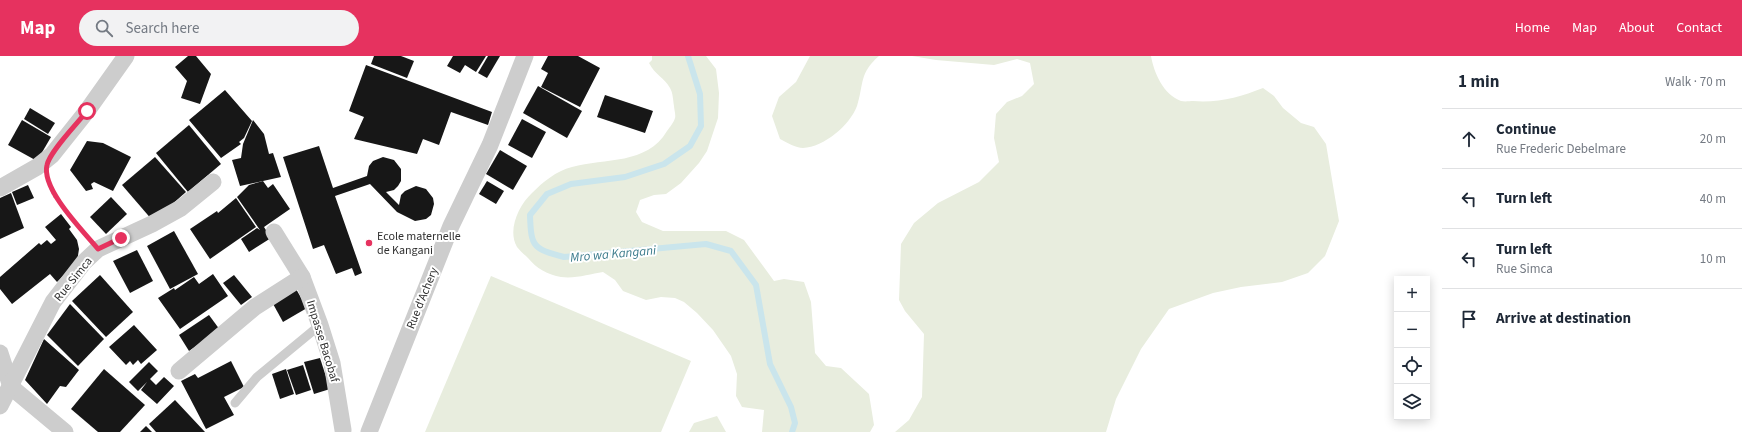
<!DOCTYPE html>
<html lang="en">
<head>
<meta charset="utf-8">
<style>
	:root { --surface:#fff; --page:#f2f2f3; --text:#1f2937; --muted:#747a83; --line:#e0e1e3; --accent:#e6325f }
	body { margin:0; font-family:"Source Sans 3",sans-serif; background:var(--page); color:var(--text) }
	.controls { position:absolute; right:12px; bottom:12px; display:grid; overflow:hidden; border-radius:0px; box-shadow:0 2px 10px #0003 }
	.controls button { width:36px; height:36px; display:grid; place-items:center; padding:0; border:0; border-bottom:1px solid var(--line); background:var(--surface); color:var(--text); font:20px sans-serif }
	.stop { position:absolute; width:12px; height:12px; margin:-9px; border:3px solid #e6325f; border-radius:50%; background:#fff }
	.stop.end { background:#e6325f; border-color:#fff; box-shadow:0 1px 4px #0008 }
	.list { margin:0; padding:0; list-style:none }
	h2 { display:flex; justify-content:space-between; align-items:center; height:52px; margin:0; padding:0 16px; font-size:17px }
	h2 small { font-size:13px; font-weight:400; color:var(--muted) }
	.list li { display:grid; grid-template-columns:26px 1fr auto; gap:12px; align-items:center; box-sizing:border-box; height:60px; padding:0 16px; border-top:1px solid var(--line) }
	.list b { display:block; font-size:15px; white-space:nowrap }
	.list p { margin:0; font-size:13px; white-space:nowrap; color:var(--muted) }
	.list em { font-size:13px; font-style:normal; color:var(--muted) }
	.icon { flex:none; width:22px; height:22px; fill:none; stroke:currentColor; stroke-width:2; stroke-linecap:round; stroke-linejoin:round }
	.map { position:relative; flex:none; width:1442px; height:376px; overflow:hidden }
	header { display:flex; align-items:center; gap:24px; box-sizing:border-box; height:56px; padding:0 20px; background:var(--accent); color:#fff }
	header strong { font-size:19px }
	nav { display:flex; gap:22px; margin-inline-start:auto; font-size:14px }
	.search { width:280px; height:36px; background:var(--page); display:flex; align-items:center; gap:10px; box-sizing:border-box; padding:0 14px; border-radius:22px; color:var(--muted); font-size:15px }
	main { display:flex }
	aside { flex:1; background:var(--surface) }
	.map>svg:first-child { display:block }
</style>
</head>
<body>
<header>
<strong>Map</strong>
<div class="search"><svg class="icon" aria-label="search" viewBox="0 0 24 24"><circle cx="10" cy="10" r="6"/><path d="M15 15l6 6"/></svg>Search here</div>
<nav><a>Home</a><a>Map</a><a>About</a><a>Contact</a></nav>
</header>
<main>
<div class="map">
<svg width="1442" height="376" viewBox="0 0 1442 376">
	<rect width="100%" height="100%" fill="#fff"/>
	<!-- green -->
	<g fill="#e8edde">
		<path d="M652,0H706L716,13L719,37L718,62L707,95L699,107L681,127L666,138L654,139L640,144L636,156L642,166L663,175H726L744,184L774,225L784,223L804,226L811,246L815,297L826,310L841,312L869,338L874,369L870,376H762L764,354L742,351L736,340L737,318L731,300L713,274L697,257L684,246L675,242L661,241L646,244L623,235L615,224L603,216C590,218 575,223 561,221C548,219 536,212 528,202C525,199 520,195 517,191C507,174 519,149 532,137C543,126 556,115 572,111C605,102 647,109 667,75C670,71 674,66 675,62C676,59 674,53 674,50C673,44 673,37 670,32C664,21 655,19 649,7L652,4Z"/>
		<path d="M810,0H879C859,17 864,28 857,50C850,69 824,91 803,92C796,92 786,86 780,83L772,60L779,41L796,26Z"/>
		<path d="M912,0H1151C1154,17 1163,38 1181,45C1185,46 1190,45 1193,45C1219,47 1240,41 1263,32L1274,40L1283,52L1301,67L1314,71L1326,88L1339,165L1325,200L1308,217L1282,226L1241,231L1213,237L1169,253L1141,293L1116,343L1106,376H895L909,364L922,341L924,278L905,255L899,244L901,188L914,167L938,147L979,126L999,106L994,82L996,58L1007,46L1022,40L1034,28L1030,7L1017,3L994,9L936,4Z"/>
		<polygon points="491,220 691,305 661,376 425,376"/>
		<polygon points="717,360 726,376 689,376 694,367"/>
	</g>
	<g fill="none" stroke-linecap="round" stroke-linejoin="round">
		<!-- stream -->
		<path stroke="#cae5ec" stroke-width="6" d="M688,0L700,38L701,70L690,90L664,108L625,121L571,128L547,138L530,159C531,191 533,193 564,201L706,188L731,195L756,229L770,308L791,351L795,367L792,376"/>
	</g>
	<!-- building -->
	<g fill="#171717">
		<polygon points="188,0 196,0 211,18 200,48 181,42 187,25 175,11"/>
		<polygon points="374,0 401,0 414,5 407,22 371,8"/>
		<polygon points="453,0 486,0 476,16 465,9 460,17 447,10"/>
		<polygon points="488,0 500,0 487,22 478,17"/>
		<polygon points="548,0 578,0 600,12 580,51 541,31 548,17 541,13"/>
		<polygon points="366,9 492,56 488,69 451,56 439,89 423,83 417,98 354,83 364,61 349,55"/>
		<polygon points="538,30 582,55 567,82 523,57"/>
		<polygon points="225,34 252,65 244,82 239,86 241,88 221,102 189,64"/>
		<polygon points="605,39 653,55 645,77 597,61"/>
		<polygon points="30,52 55,67 48,78 24,63"/>
		<polygon points="522,63 546,76 532,102 508,89"/>
		<polygon points="22,64 51,81 37,105 8,89"/>
		<polygon points="253,64 264,78 269,98 273,97 281,121 240,130 232,104 241,102 243,88"/>
		<polygon points="189,69 221,108 188,136 156,97"/>
		<polygon points="87,85 103,87 131,101 113,135 94,126 91,128 93,133 86,135 70,114"/>
		<polygon points="319,90 333,132 367,120 369,110 373,105 383,101 394,104 401,113 401,125 398,130 394,134 386,136 399,149 401,139 405,135 416,130 426,133 433,142 434,148 431,159 426,163 415,165 397,156 370,128 335,140 362,217 355,220 352,212 336,218 324,189 313,193 283,101"/>
		<polygon points="500,94 527,110 513,134 486,118"/>
		<polygon points="155,101 186,136 153,165 122,129"/>
		<polygon points="263,125 268,132 273,128 290,153 264,171 271,182 249,196 241,183 257,172 260,174 237,141 249,129"/>
		<polygon points="487,125 504,135 496,148 479,138"/>
		<polygon points="28,129 34,142 17,149 12,136"/>
		<polygon points="11,137 24,172 0,183 0,142"/>
		<polygon points="111,141 127,158 106,178 90,161"/>
		<polygon points="236,142 256,171 210,203 190,173 217,155 218,157"/>
		<polygon points="61,158 71,171 69,173 77,184 79,193 77,206 57,226 50,218 12,248 0,233 0,221 39,187 41,189 47,184 51,188 56,184 45,171"/>
		<polygon points="174,175 198,218 170,233 147,190"/>
		<polygon points="137,194 153,225 130,237 113,205"/>
		<polygon points="213,218 228,240 180,273 158,242 174,232 175,234 194,221 199,228"/>
		<polygon points="100,219 133,256 106,281 72,245"/>
		<polygon points="234,219 252,241 241,249 223,227"/>
		<polygon points="296,233 307,252 283,266 272,246"/>
		<polygon points="70,248 104,283 78,310 47,279"/>
		<polygon points="209,259 220,274 189,295 179,279"/>
		<polygon points="134,269 157,294 141,308 138,304 133,309 130,305 126,309 109,291"/>
		<polygon points="44,283 79,314 66,331 60,330 47,348 25,324"/>
		<polygon points="320,302 330,333 314,338 304,306"/>
		<polygon points="231,305 244,331 224,341 234,359 206,373 181,325 195,318 198,322"/>
		<polygon points="149,306 158,315 150,323 156,329 164,321 174,330 157,348 141,334 147,326 138,335 129,326"/>
		<polygon points="303,309 311,334 296,339 287,314"/>
		<polygon points="104,313 145,349 120,376 98,376 71,353"/>
		<polygon points="286,313 294,338 280,343 272,318"/>
		<polygon points="175,344 205,376 156,376 149,368"/>
		<polygon points="146,370 152,376 140,376"/>
	</g>
	<g fill="none" stroke-linecap="round" stroke-linejoin="round">
		<!-- path -->
		<polyline stroke="#cdcdcd" stroke-width="2.5" stroke-dasharray="2 2" stroke-linecap="butt" points="48,125 53,139 86,179"/>
		<!-- service -->
		<polyline stroke="#cdcdcd" stroke-width="9" points="235,347 257,321 320,269"/>
		<!-- minor -->
		<g stroke="#cdcdcd" stroke-width="17">
			<polyline points="0,132 37,111 52,99 87,55 126,0"/>
			<polyline points="274,176 302,221 320,269 332,307 343,374"/>
			<polyline points="0,297 11,331 65,376"/>
			<polyline points="179,315 255,251 302,221"/>
			<polyline points="0,350 53,246 84,206 98,193 152,168 181,152 213,126"/>
			<polyline points="369,376 451,170 490,89 525,0"/>
		</g>
	</g>
	<g fill="none" stroke-linecap="round" stroke-linejoin="round">
		<!-- route -->
		<path stroke="#e6325f" stroke-width="5" d="M87,55C77,68 50,95 47,109C41,133 83,175 98,193L121,182"/>
	</g>
	<!-- markers -->
	<circle fill="#e6325f" stroke="#fff" stroke-width="1.5" cx="369" cy="187" r="4"/>
	<g text-anchor="middle" stroke-width="4" stroke-linejoin="round" paint-order="stroke">
		<!-- poi labels -->
		<g font-size="12" fill="#303030" stroke="#fff" text-anchor="start">
			<text x="377" y="184">Ecole maternelle<tspan x="377" dy="14">de Kangani</tspan></text>
		</g>
		<!-- street labels -->
		<g font-size="12" fill="#303030" stroke="#fff">
			<text transform="translate(73 223) rotate(-51)" y="4">Rue Simca</text>
			<text transform="translate(422 242) rotate(-68)" y="4">Rue d'Achery</text>
			<text transform="translate(323 285) rotate(73)" y="4">Impasse Bacobaf</text>
		</g>
		<!-- water labels -->
		<g font-size="13" font-style="italic" fill="#3b7b8c" stroke="#fff">
			<text transform="translate(613 197) rotate(-5)" y="5">Mro wa Kangani</text>
		</g>
	</g>
</svg>
<div class="controls">
<button>+</button>
<button>−</button>
<button><svg class="icon" aria-label="locate" viewBox="0 0 24 24"><circle cx="12" cy="12" r="6"/><path d="M12 2v4M12 18v4M2 12h4M18 12h4"/></svg></button>
<button><svg class="icon" aria-label="layers" viewBox="0 0 24 24"><path d="M12 4l9 5-9 5-9-5zM3 14l9 5 9-5"/></svg></button>
</div>
<div class="stop" style="left:87px;top:55px"></div>
<div class="stop end" style="left:121px;top:182px"></div>
</div>
<aside>
<h2>1 min<small>Walk · 70 m</small></h2>
<ul class="list">
<li><svg class="icon" aria-label="ahead" viewBox="0 0 24 24"><path d="M12 20V5M6 11l6-6 6 6"/></svg><div><b>Continue</b><p>Rue Frederic Debelmare</p></div><em>20 m</em></li>
<li><svg class="icon" aria-label="left" viewBox="0 0 24 24"><path d="M17 20v-9H6M10 6l-5 5 5 5"/></svg><div><b>Turn left</b></div><em>40 m</em></li>
<li><svg class="icon" aria-label="left" viewBox="0 0 24 24"><path d="M17 20v-9H6M10 6l-5 5 5 5"/></svg><div><b>Turn left</b><p>Rue Simca</p></div><em>10 m</em></li>
<li><svg class="icon" aria-label="arrive" viewBox="0 0 24 24"><path d="M6 21V4h12l-3 4 3 4H6"/></svg><div><b>Arrive at destination</b></div></li>
</ul>
</aside>
</main>
</body>
</html>
